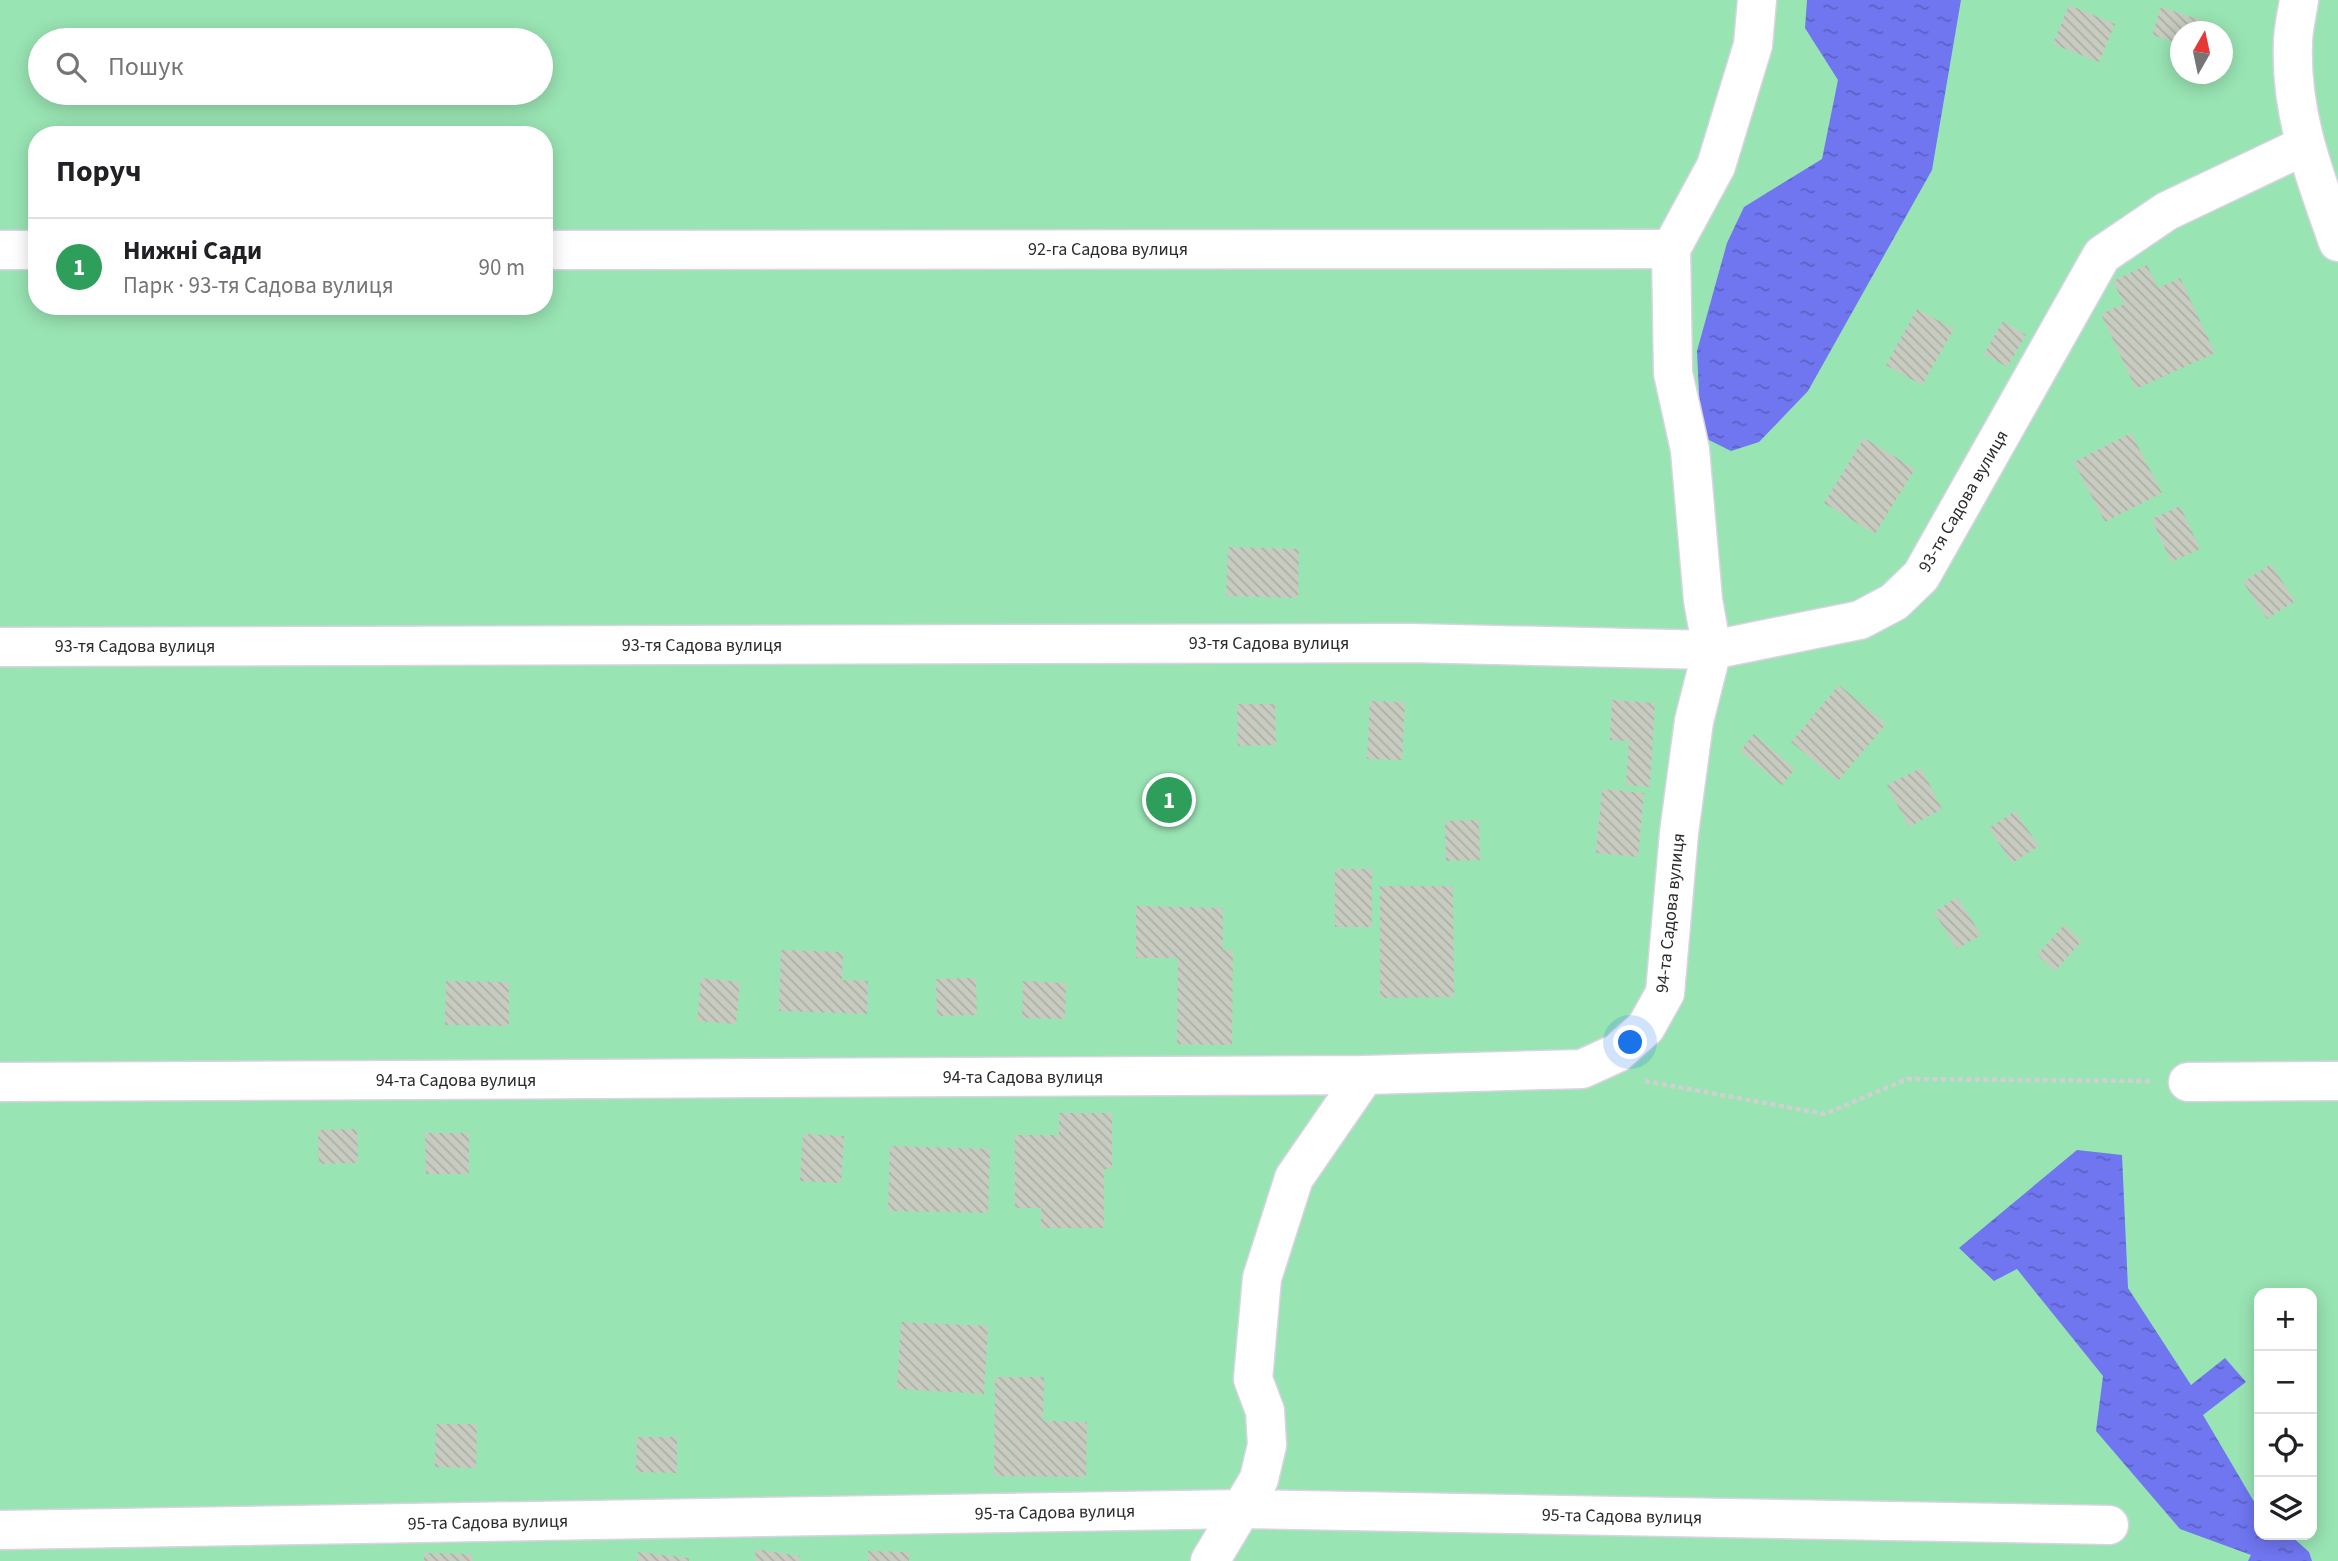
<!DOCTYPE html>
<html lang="uk">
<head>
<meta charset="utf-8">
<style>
	:root { --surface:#fff; --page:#f6f6f6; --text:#202124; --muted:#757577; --line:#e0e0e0; --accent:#9b3bfc }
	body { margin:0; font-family:"Source Sans 3",sans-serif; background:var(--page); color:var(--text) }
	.controls { position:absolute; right:21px; bottom:21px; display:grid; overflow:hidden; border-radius:14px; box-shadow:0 4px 18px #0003 }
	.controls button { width:63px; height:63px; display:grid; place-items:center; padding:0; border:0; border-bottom:2px solid var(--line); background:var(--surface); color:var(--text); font:35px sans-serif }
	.compass { position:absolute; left:2170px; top:21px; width:63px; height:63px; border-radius:50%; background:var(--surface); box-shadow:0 4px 18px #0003; rotate:9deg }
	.you { position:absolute; left:1631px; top:1043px; width:24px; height:24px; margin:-18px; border:5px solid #fff; border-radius:50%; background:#1a73e8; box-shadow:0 0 0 10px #1a73e833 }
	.badge { display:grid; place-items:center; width:46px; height:46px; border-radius:50%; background:var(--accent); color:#fff; font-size:23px; font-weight:700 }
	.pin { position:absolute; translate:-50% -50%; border:4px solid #fff; box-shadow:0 2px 7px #0006 }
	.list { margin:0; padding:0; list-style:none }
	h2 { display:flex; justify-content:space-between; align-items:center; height:91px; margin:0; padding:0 28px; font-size:30px }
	h2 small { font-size:23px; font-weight:400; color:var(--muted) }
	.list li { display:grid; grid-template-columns:46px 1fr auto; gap:21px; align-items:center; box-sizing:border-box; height:98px; padding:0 28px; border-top:2px solid var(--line) }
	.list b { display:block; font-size:26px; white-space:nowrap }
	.list p { margin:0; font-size:23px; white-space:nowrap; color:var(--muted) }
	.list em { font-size:23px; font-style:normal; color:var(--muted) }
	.icon { flex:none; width:38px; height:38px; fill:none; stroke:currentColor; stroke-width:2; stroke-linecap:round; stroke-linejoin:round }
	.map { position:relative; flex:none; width:2338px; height:1561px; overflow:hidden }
	.search { position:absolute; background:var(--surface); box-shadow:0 4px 18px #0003; left:28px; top:28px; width:525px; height:77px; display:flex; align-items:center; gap:18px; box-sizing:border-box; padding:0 24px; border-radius:38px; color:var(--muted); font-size:26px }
	.panel { position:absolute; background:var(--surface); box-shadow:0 4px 18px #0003; left:28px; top:126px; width:525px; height:189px; border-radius:28px }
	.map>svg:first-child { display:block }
</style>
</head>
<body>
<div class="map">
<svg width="2338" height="1561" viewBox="0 0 2338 1561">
	<defs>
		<pattern id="water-ripples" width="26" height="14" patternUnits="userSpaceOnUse" patternTransform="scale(1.75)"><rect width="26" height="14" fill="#6f76f0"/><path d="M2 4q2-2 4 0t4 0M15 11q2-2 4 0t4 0" fill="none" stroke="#5b61c3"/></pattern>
		<pattern id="building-back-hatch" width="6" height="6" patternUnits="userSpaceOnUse" patternTransform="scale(1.75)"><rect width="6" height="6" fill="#c8ccc0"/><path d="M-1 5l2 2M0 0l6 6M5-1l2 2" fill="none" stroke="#acafa5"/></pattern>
	</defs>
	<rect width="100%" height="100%" fill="#e9eddd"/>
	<!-- park -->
	<path fill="#99e4b3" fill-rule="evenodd" d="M0,0H2338V1561H0ZM2180,32H2222V74H2180ZM40,40H541V93H40ZM37,135H544V306H37ZM2259,1293H2312V1535H2259Z"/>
	<!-- water -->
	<g fill="url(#water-ripples)">
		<polygon points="1807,0 1961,0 1932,170 1808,391 1759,442 1731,451 1701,436 1697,351 1727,243 1744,207 1822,159 1838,80 1805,28"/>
		<polygon points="2077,1150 2122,1155 2128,1288 2191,1385 2225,1358 2246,1382 2203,1415 2253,1500 2259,1506 2259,1535 2290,1535 2309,1552 2312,1561 2248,1561 2251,1555 2180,1529 2096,1431 2103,1376 2017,1269 1994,1281 1959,1248"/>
	</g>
	<!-- building -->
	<g fill="url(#building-back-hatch)">
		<polygon points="2069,5 2115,24 2099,62 2053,44"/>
		<polygon points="2161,7 2203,21 2199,32 2180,32 2180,44 2152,35"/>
		<polygon points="2147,265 2158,288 2180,278 2215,353 2136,389 2101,314 2124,304 2113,281"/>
		<polygon points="1917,309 1954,329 1922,385 1886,365"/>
		<polygon points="2003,321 2026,335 2007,367 1984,354"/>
		<polygon points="2131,433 2162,493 2105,522 2074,462"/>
		<polygon points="1864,438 1915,469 1875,534 1824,503"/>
		<polygon points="2180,506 2200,549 2171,562 2152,519"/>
		<polygon points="1228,547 1299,549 1298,598 1226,596"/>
		<polygon points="2271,564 2295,601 2267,619 2243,582"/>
		<polygon points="1839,685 1886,724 1838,781 1791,742"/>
		<polygon points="1612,700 1655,703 1650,787 1626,785 1629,741 1610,740"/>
		<polygon points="1370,701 1405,702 1402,760 1367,759"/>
		<polygon points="1237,704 1275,704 1276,745 1238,746"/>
		<polygon points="1754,734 1795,769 1782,785 1740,751"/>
		<polygon points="1921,768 1942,809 1909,827 1887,785"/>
		<polygon points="1602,789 1644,793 1638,857 1596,853"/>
		<polygon points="2015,811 2039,846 2012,863 1989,828"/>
		<polygon points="1479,820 1480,860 1446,861 1445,821"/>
		<rect x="1335" y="869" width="37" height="58"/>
		<polygon points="1380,886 1453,886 1454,997 1380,998"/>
		<polygon points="1957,897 1981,935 1957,949 1934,912"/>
		<polygon points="1136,906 1223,908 1223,950 1233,950 1232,1045 1177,1044 1178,958 1136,958"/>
		<polygon points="2064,925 2082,941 2055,971 2037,955"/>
		<polygon points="781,950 843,952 842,980 868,981 867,1014 779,1011"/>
		<polygon points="701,978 740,982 736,1024 697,1021"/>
		<polygon points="976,978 977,1015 937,1016 936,979"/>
		<polygon points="446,981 509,982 509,1026 445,1025"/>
		<polygon points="1023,981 1066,983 1065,1019 1022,1018"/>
		<polygon points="1059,1113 1112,1113 1112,1169 1104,1169 1104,1228 1041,1228 1041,1208 1015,1208 1015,1135 1059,1135"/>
		<polygon points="357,1129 358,1163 319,1164 318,1130"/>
		<polygon points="425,1133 469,1133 469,1174 426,1174"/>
		<polygon points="803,1134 844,1136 841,1183 800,1181"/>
		<polygon points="890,1146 990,1149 988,1213 888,1211"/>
		<polygon points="901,1322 988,1326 984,1394 897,1389"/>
		<polygon points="995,1377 1044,1377 1043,1421 1087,1422 1086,1477 994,1476"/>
		<polygon points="436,1424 477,1424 476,1468 435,1467"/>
		<polygon points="637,1437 677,1437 677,1473 636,1472"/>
		<polygon points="756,1549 800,1556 799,1561 755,1561"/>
		<polygon points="868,1551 909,1552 909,1561 868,1561"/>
		<polygon points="638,1552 689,1558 689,1561 637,1561"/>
		<polygon points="424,1553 472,1554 472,1561 424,1561"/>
	</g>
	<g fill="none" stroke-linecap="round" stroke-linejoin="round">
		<!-- minor casing -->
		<g stroke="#dbd2e4" stroke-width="41">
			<g id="minor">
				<path d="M2299,0C2297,14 2293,29 2293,43C2290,115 2315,176 2338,242"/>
				<polyline points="0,250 37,250"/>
				<polyline points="544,250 1671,249"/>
				<polyline points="0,647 1411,643 1712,650 1860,620 1894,602 1921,576 2102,255 2167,211 2304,146"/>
				<polyline points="0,1082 1365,1075 1582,1069 1617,1053 1646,1027 1665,993 1679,833 1694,721 1712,650 1703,600 1690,450 1673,373 1671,249 1716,166 1753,45 1757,0"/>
				<polyline points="2188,1082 2338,1081"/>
				<polyline points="0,1530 1242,1509 2109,1525"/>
				<polyline points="1210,1561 1259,1479 1267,1445 1265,1411 1253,1379 1262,1278 1294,1178 1365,1075"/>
			</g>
		</g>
		<!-- path -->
		<polyline stroke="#d0d0d0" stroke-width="4.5" stroke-dasharray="5 3.5" stroke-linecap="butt" points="1645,1081 1825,1114 1907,1079 2151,1081"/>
		<!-- minor -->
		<use href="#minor" stroke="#fff" stroke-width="38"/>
	</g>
	<g text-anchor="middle" stroke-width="5" stroke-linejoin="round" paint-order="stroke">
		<!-- street labels -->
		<g font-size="18" fill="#2b2b2b" stroke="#fff">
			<text x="1108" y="255">92-га Садова вулиця</text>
			<text transform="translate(1963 501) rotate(-60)" y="6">93-тя Садова вулиця</text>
			<text x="1269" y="649">93-тя Садова вулиця</text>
			<text x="702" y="651">93-тя Садова вулиця</text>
			<text x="135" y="652">93-тя Садова вулиця</text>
			<text transform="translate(1670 913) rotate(-84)" y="6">94-та Садова вулиця</text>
			<text x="1023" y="1083">94-та Садова вулиця</text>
			<text x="456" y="1086">94-та Садова вулиця</text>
			<text transform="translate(1055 1512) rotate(-1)" y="6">95-та Садова вулиця</text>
			<text transform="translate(1622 1516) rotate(1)" y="6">95-та Садова вулиця</text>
			<text transform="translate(488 1522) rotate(-1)" y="6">95-та Садова вулиця</text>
		</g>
	</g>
</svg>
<div class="controls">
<button>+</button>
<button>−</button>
<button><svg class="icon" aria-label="locate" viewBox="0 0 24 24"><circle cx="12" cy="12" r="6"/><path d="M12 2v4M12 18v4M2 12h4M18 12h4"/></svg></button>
<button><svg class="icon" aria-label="layers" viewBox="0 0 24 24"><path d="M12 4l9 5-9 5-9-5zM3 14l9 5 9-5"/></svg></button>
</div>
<svg class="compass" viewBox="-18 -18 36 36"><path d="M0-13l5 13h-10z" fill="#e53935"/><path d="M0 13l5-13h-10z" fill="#757577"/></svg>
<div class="you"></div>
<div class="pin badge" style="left:1169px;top:800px;background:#2e9e5b">1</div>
<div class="search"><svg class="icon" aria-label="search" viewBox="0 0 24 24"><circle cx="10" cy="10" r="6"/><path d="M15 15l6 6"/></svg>Пошук</div>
<section class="panel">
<h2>Поруч<small></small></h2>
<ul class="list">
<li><span class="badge" style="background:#2e9e5b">1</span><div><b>Нижні Сади</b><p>Парк · 93-тя Садова вулиця</p></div><em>90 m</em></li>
</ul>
</section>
</div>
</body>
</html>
